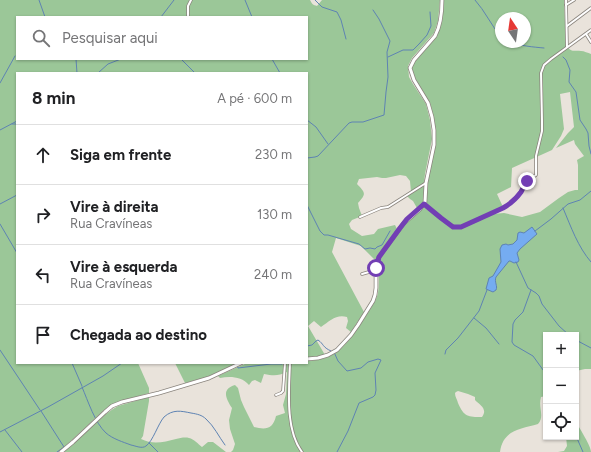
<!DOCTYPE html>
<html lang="pt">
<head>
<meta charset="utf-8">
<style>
	:root { --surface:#fff; --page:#f6f6f6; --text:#202124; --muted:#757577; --line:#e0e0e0 }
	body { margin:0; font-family:Figtree,sans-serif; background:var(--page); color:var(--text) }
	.controls { position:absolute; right:12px; bottom:12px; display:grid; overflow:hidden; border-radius:0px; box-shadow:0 1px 3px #0004 }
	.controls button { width:36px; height:36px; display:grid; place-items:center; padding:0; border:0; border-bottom:1px solid var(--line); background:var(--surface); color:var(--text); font:20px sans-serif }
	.compass { position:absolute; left:495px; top:12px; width:36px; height:36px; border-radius:50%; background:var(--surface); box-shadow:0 1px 3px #0004; rotate:347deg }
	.stop { position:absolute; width:12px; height:12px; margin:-9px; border:3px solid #723eb4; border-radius:50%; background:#fff }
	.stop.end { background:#723eb4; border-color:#fff; box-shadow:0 1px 4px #0008 }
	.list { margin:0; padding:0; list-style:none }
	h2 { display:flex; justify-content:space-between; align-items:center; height:52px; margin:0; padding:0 16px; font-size:17px }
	h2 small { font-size:13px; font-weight:400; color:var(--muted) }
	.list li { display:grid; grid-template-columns:26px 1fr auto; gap:12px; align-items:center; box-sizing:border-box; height:60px; padding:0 16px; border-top:1px solid var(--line) }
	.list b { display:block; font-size:15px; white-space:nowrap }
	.list p { margin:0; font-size:13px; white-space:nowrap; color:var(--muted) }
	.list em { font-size:13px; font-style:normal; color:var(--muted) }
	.icon { flex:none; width:22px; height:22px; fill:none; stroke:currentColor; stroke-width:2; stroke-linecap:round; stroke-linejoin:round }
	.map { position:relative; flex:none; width:591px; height:452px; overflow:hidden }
	.search { position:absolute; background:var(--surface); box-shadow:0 1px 3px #0004; left:16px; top:16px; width:292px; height:44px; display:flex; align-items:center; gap:10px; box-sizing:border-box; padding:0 14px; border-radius:0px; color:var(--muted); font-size:15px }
	.panel { position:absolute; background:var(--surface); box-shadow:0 1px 3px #0004; left:16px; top:72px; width:292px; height:292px; border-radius:0px }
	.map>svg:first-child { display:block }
</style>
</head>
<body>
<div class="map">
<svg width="591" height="452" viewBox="0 0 591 452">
	<rect width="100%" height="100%" fill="#e9e3db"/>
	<!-- green -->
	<g fill="#9bc798" fill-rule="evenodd">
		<path d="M0,0H310C312,4 313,5 317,6L322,0H440L438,21L434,33L412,58L408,66L409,77L413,84L426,104L430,120L432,139L425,174L424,183V201L417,208L413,201L410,199L406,195L411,192L410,181L406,176L400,175L386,178H382L377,177L359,179L357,184C366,193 366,194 358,203L359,208L362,216L352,220L349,224L351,229L362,236L374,234L378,229L395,225L397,229L378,255L376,261L361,246L336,238L332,252L364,312L351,332L346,328L348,321L347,317C336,314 330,321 321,327L314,321L308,326L325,355L318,357L307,358V73H17V363H138L149,388V393C133,398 117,401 103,411L59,452H0ZM17,17H307V59H17Z"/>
		<path d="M444,0H564L566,46C573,53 573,50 581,51C584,51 588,53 591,54V369H585L576,371V335H546V396L541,397C538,408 545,416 538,424C520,429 503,430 500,452H231L233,450L235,444L230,429L229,420L232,408C226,399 221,389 235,385L238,388L241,400L244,407L254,427C266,430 273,429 276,416L285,413L283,405L286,394L287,372C278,376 274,376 264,374L261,383L255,380L252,381L249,385C242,377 231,376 220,378L218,376L247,363H307V361C314,360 321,360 328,357C345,350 357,329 367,314C371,308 376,301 378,293C380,281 377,268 381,256L406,222L427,202V183L436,140L434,119L430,103L412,76L411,67L415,60L437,35L442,22ZM501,18H525V42H501ZM570,92L574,127L568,133L556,148L574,140L575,144L584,156L577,160L578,165V190H575L568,192L559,198L540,212L522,217L504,213L492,214L491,213L503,207L497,194L511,187L512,168L552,150L561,136L564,129L560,94ZM458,391L468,394L475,397V400C480,405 488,409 482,417C468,417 464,417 458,403C457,399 455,397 455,393L456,392Z"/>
		<polygon points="175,363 237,363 211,376 185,383"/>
		<path d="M149,397V401L143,436L141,439C153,445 164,442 176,439C180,438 185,437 189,438C194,439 198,444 202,447L208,442H213L226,452H64L106,414L113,409L118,406Z"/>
		<path d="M576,422C580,429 591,446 591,452H558L564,451L567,446L566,437H576Z"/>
	</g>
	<!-- water -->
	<path fill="#75acf1" stroke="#5e83b3" d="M532,227L537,234L520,249L517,253L519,260L518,262L514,263L510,261H509L496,277C494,282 498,286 496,290L493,292L486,289L489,278L493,276L501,262L500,249L502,245L506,244L508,245L513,244L517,240L518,233L520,232L524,233Z"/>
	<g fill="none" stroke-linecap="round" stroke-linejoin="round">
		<!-- stream -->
		<g stroke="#5e83b3" stroke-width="1">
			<polyline points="39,0 45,17"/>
			<polyline points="245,0 252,17"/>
			<polyline points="315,0 322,7 337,12 341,20 346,39"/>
			<path d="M475,0C485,11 491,25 501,37"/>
			<polyline points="161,17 174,0"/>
			<path d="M509,42C521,46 533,47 544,48"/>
			<polyline points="388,57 403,50 413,50 419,44 427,35 431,26 430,12"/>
			<polyline points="563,57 566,60 570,70 569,82 576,92 580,120 586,129 588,133 589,146 591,154"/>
			<polyline points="76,59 77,73"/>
			<polyline points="181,59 195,73"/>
			<polyline points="272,59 280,73"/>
			<polyline points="98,73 108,64 121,59"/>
			<polyline points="0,83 15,56"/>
			<polyline points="307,120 316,127 328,144"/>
			<polyline points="12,124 17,124"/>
			<polyline points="0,130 17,121"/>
			<polyline points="307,158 315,157 318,156 349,123 352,122 363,122 384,115 386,92 388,77 387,52 390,41 379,19 373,10"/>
			<polyline points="0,204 17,195"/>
			<polyline points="307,205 320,231 324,235 328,235 359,244 365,249 370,248 375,249 377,247 382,245 390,231"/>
			<path d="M563,208C571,227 578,247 591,262"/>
			<polyline points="0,224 17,253"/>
			<polyline points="535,231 551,219 568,204 580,200 591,191"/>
			<polyline points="516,262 528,288 536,293 539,296 542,304 559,326 569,335"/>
			<polyline points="531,290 523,312 515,320 513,324 512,342 514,345 533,356 546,374"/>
			<polyline points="474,318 486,328 499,344"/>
			<polyline points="576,340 591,348"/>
			<path d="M307,346L312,345L316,341L318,340C324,344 322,347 331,351"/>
			<polyline points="0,350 40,410"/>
			<polyline points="334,352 338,361 347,371 361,368 368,362 378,359 381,360 375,373 376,390 375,395 373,397 359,403 348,431 337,452"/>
			<polyline points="445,354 446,350 458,338 479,311 487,290"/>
			<polyline points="72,363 82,386"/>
			<polyline points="236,363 238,368 271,364 282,364"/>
			<path d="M82,387C88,401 95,423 106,433C113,439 123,442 131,445C136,446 142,449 146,446C153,441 158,424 164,417C173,409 181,411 191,413C197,414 202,415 206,419C214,426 219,437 225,445"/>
			<polyline points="41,411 64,447 57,452"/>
			<polyline points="5,430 22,452"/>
			<polyline points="0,432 48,407 103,376 122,363"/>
			<polyline points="576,436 583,452"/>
			<polyline points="149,443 158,452"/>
		</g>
		<!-- street casing -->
		<g stroke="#8a847d" stroke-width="3.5">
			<g id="street">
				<polyline points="566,0 567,47"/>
				<polyline points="566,5 574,0"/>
				<polyline points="188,17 188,6 191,0"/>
				<polyline points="567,26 591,8"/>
				<polyline points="586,34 591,42"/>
				<path d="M424,204C431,210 446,224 455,227C458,228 461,227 464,226L503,208L508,205L513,201L520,193L527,181L536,175V156L542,131V121L541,73L544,65L551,59L591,30"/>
				<polyline points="360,217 381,208 388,207 418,188 426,183"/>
				<polyline points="362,274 376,270"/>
				<path d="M290,363C289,389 285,430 302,452"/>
				<polyline points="276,395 281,393 283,391 285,363"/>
			</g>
		</g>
		<!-- secondary casing -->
		<g stroke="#8a847d" stroke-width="4.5">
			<g id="secondary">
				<path d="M307,359L318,358L328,355L337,350L351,335L358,325L373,301L375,295L376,288V264L379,257L404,223L420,209L425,202L426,183L434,145V130L432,117L428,103L414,80L410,68L414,60L435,36C441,25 442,12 442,0"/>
				<polyline points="61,452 73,442 105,412 112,406 122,402 159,393 209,378 241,363"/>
			</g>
		</g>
		<!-- street -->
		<use href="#street" stroke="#fff" stroke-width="2"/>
		<!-- secondary -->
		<use href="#secondary" stroke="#fff" stroke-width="3"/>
	</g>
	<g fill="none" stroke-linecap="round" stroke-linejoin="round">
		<!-- route -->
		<path stroke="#723eb4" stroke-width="5" d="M376,268L379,257L400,228L407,219L424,204L441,218L453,227H461L503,208C510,204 516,199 521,192C523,189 524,184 527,181"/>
	</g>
</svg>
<div class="controls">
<button>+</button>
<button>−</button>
<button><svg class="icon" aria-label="locate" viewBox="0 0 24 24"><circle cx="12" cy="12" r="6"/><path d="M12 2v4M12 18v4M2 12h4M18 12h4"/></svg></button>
</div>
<svg class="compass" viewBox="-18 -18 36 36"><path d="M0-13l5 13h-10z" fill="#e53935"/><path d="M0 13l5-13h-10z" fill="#757577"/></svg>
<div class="stop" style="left:376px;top:268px"></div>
<div class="stop end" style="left:527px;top:181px"></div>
<div class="search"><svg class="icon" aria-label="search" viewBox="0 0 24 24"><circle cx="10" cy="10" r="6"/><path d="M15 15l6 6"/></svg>Pesquisar aqui</div>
<section class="panel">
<h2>8 min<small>A pé · 600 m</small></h2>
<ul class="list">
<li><svg class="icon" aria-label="ahead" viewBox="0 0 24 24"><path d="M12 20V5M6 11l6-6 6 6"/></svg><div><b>Siga em frente</b></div><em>230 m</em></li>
<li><svg class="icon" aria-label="right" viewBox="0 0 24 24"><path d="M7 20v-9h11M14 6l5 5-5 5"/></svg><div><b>Vire à direita</b><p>Rua Cravíneas</p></div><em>130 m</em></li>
<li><svg class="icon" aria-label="left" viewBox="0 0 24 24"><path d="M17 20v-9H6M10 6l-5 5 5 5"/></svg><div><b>Vire à esquerda</b><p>Rua Cravíneas</p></div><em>240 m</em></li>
<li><svg class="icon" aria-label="arrive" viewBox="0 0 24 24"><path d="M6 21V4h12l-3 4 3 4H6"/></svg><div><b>Chegada ao destino</b></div></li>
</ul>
</section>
</div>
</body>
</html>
